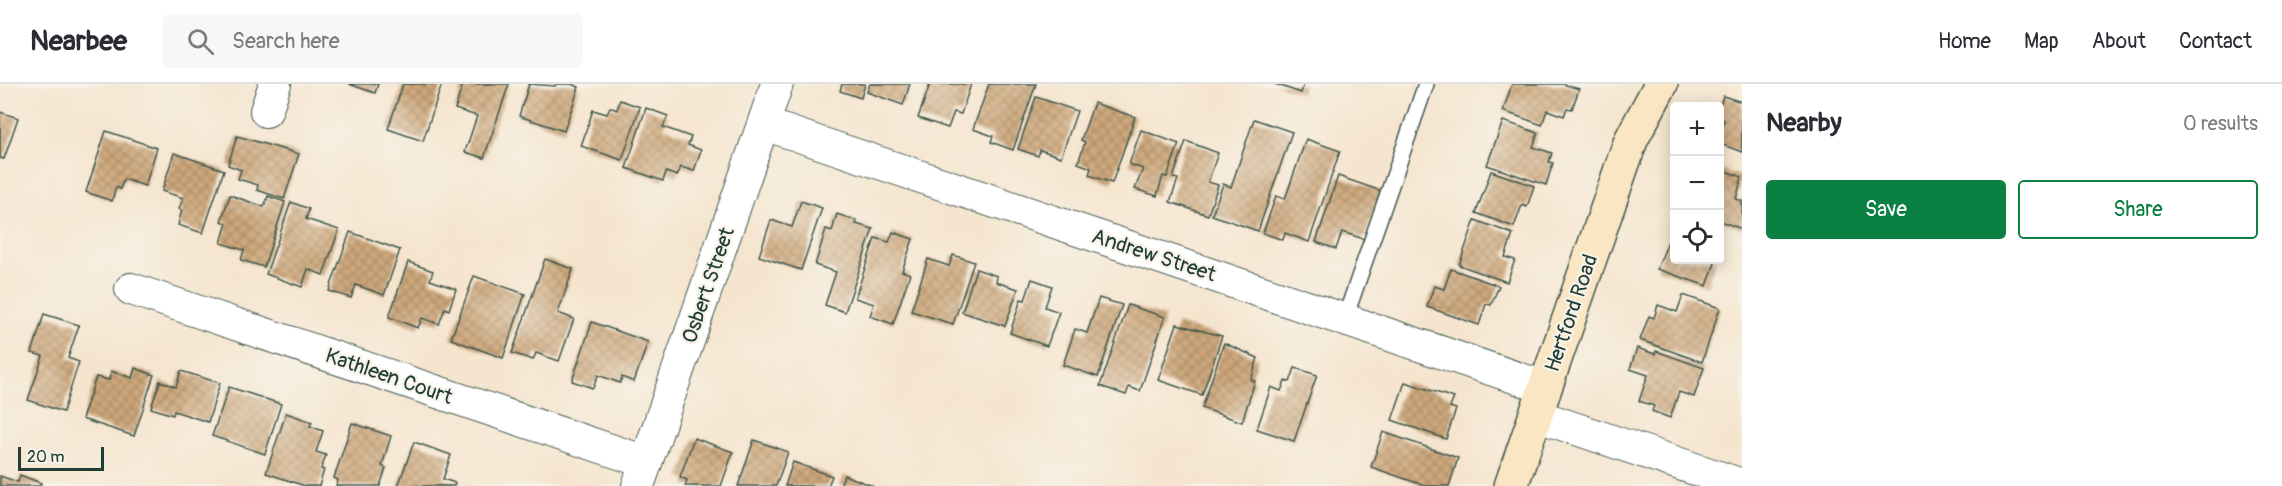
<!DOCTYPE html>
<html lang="en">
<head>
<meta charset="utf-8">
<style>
	:root { --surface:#fff; --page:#f7f7f7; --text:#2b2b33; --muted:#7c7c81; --line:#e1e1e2; --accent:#0b8043 }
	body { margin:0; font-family:Pangolin,sans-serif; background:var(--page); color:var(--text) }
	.controls { position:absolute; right:18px; top:18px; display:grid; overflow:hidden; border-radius:6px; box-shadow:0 3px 15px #0003 }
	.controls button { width:54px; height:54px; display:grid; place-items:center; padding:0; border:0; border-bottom:2px solid var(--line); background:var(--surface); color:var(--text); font:30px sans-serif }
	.scale { position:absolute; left:18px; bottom:15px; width:86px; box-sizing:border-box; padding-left:6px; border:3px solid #1f3d34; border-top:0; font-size:16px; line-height:21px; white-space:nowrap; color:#1f3d34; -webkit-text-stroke:4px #f7f3e8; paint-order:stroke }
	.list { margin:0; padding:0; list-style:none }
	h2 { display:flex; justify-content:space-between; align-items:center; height:78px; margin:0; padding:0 24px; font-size:26px }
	h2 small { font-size:20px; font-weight:400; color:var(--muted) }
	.actions { display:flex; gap:12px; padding:18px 24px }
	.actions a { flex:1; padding:14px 0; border:2px solid var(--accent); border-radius:6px; text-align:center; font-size:21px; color:var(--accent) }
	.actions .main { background:var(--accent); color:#fff }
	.icon { flex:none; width:33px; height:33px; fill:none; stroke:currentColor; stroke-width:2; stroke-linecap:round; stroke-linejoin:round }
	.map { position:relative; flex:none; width:1742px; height:402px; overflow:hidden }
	header { display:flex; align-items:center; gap:36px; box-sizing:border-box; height:84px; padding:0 30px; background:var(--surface); border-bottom:2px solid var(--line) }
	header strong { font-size:28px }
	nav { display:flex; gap:33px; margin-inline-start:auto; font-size:21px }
	.search { width:420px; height:54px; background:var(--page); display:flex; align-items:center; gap:15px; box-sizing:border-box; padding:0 21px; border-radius:6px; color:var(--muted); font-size:22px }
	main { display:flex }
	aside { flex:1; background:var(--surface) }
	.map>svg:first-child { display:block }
</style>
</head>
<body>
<header>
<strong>Nearbee</strong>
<div class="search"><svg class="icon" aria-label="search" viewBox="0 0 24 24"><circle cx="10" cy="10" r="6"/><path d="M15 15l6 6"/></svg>Search here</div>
<nav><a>Home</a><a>Map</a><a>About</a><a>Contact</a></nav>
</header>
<main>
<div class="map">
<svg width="1742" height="402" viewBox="0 0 1742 402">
	<defs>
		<pattern id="building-cross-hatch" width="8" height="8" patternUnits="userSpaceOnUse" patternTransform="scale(1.5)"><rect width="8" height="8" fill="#cfa87b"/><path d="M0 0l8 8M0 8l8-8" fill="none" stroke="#a78a66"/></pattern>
	</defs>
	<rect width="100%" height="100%" fill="#f7f3e8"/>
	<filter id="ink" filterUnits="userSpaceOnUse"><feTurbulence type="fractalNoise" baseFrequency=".0167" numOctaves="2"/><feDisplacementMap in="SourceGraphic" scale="12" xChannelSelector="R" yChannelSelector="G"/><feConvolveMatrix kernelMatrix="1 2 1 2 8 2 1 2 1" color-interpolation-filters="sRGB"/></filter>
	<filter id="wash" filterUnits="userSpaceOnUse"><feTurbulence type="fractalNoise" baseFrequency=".008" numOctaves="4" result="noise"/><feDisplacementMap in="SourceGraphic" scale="24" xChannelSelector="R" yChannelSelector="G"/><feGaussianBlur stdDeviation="1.35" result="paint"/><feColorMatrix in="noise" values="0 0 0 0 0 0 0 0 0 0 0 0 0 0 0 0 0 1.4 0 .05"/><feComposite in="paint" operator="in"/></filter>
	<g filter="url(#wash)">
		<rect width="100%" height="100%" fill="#f5e5cf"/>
		<g id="blocks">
			<!-- building -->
			<g fill="url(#building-cross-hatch)">
				<polygon points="349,0 378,0 375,9"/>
				<polygon points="403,0 442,0 423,57 388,45"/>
				<polygon points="463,0 509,0 484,74 465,68 477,32 455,25"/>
				<polygon points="529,0 555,2 556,0 571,0 579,3 564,47 519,32"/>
				<polygon points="842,0 865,0 861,14 840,7"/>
				<polygon points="870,0 910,0 903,21 867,8"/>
				<polygon points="930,0 971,0 961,30 954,28 948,44 918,34"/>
				<polygon points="989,0 1036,0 1013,66 991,58 993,52 973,45"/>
				<polygon points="1275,0 1304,0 1301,9"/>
				<polygon points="1512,0 1563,0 1579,5 1572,25 1567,24 1564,32 1547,26 1542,41 1503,27"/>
				<polygon points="1723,12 1742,18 1742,68 1720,60 1720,48 1724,36 1720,34 1720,22"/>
				<polygon points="1036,13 1077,27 1061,73 1040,66 1038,72 1018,65"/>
				<polygon points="620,16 640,23 622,76 581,62 593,26 607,30 610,23 617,26"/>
				<polygon points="1094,19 1135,33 1112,99 1089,91 1091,84 1078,79 1085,58 1081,56"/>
				<polygon points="646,24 668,32 663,43 691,53 688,61 701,66 694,87 681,83 677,92 666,88 663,97 626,84"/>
				<polygon points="0,28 18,34 4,75 0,74"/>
				<polygon points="1254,35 1292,48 1258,147 1212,131 1223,100 1231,103"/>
				<polygon points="1503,37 1538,49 1533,63 1552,69 1549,78 1553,79 1546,101 1487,81"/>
				<polygon points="1141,46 1179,60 1167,93 1163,92 1157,112 1135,105 1143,85 1129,80"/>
				<polygon points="106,47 157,64 145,102 124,95 120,105 116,103 112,117 86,108"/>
				<polygon points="237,52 299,70 284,115 257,106 258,101 238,95 241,86 228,81"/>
				<polygon points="1306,55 1340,67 1309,158 1285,149 1283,156 1263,149 1276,112 1285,115"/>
				<polygon points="1186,57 1218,69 1208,98 1218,101 1208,131 1170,118 1178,95 1173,94"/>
				<polygon points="174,69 224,86 203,149 178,141 182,126 179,125 183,114 162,107"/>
				<polygon points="1720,85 1742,93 1736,115 1742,117 1742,145 1720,137"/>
				<polygon points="1491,87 1534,102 1527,123 1522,121 1514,143 1476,129"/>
				<polygon points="1338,92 1381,107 1364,155 1342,148 1336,165 1316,158"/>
				<polygon points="230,111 264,123 268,112 285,118 264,183 241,176 244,166 221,159 227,139 221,137"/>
				<polygon points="801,117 822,124 801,186 759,172 771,136 792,143"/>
				<polygon points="291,118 309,125 306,135 339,146 323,191 308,185 302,203 266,190"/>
				<polygon points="837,130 857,137 856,140 873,145 845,228 825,221 836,188 815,181 826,145 832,147"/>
				<polygon points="1475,136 1513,150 1505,173 1515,176 1507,198 1459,181"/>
				<polygon points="1674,143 1674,176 1716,176 1707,202 1657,185"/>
				<polygon points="350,148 400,166 384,211 356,201 351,214 329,207"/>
				<polygon points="893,148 913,155 902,187 910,190 893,240 870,232 874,220 855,214 875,154 889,158"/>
				<polygon points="953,171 974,178 953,240 911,227 928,175 949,182"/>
				<polygon points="545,175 573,185 558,229 574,235 559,277 536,269 533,276 512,269"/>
				<polygon points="408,178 433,187 430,196 456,205 449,226 445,224 439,240 422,234 418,244 389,233"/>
				<polygon points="976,185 997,192 996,198 1018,205 1005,242 962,228"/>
				<polygon points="1451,185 1499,202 1491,221 1486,220 1479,241 1427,223 1434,202 1444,205"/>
				<polygon points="474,192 525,210 503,274 451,255"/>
				<polygon points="1032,195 1052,202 1045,223 1059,228 1047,262 1010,249 1021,215 1025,216"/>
				<polygon points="1683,211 1720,224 1702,278 1640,256 1649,232 1654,234 1658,221 1677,228"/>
				<polygon points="1099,214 1122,221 1098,293 1063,281 1075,245 1087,249"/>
				<polygon points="1128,221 1165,233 1140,307 1129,303 1126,311 1100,302"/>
				<polygon points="44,230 79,241 68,274 79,278 63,328 28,316 43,272 32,269"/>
				<polygon points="592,238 648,258 634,298 622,293 620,299 598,291 593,304 572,297"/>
				<polygon points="1177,240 1222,252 1202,311 1158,296"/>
				<polygon points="1224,259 1258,274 1251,296 1255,297 1242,338 1202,324"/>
				<polygon points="1637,264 1655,270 1656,267 1704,284 1694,313 1679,308 1670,334 1652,327 1654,322 1639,317 1648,291 1630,285"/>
				<polygon points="135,284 154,291 134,352 82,335 96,293 109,296 111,287 132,294"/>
				<polygon points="1295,284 1317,291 1294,357 1257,345 1271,303 1281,307 1285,297 1290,298"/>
				<polygon points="181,287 220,299 208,338 174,327 173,331 151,324 160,297 176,303"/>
				<polygon points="1405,298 1454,314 1450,323 1456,325 1446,355 1392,336"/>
				<polygon points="229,303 281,320 265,370 212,352"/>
				<polygon points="286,329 312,338 310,342 323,347 316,368 326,371 321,385 324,386 319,402 305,402 266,389"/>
				<polygon points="352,339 391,352 382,382 386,384 380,402 336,402 338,396 334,394"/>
				<polygon points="1383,348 1458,374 1449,402 1426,402 1371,383"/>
				<polygon points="694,354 733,368 721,402 685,402 687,396 680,393"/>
				<polygon points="754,356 788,368 776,402 738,402"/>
				<polygon points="414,358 451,371 443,395 455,399 454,402 398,402"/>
				<polygon points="793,378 832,392 828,402 785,402"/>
				<polygon points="20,391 41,399 40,402 0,402 0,392 18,398"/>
				<polygon points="844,391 873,402 840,402"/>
			</g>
		</g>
	</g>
	<g filter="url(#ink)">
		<use href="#blocks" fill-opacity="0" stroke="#3f564b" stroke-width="1.5"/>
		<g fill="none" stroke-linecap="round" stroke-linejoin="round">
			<!-- lane casing -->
			<g stroke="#3f564b" stroke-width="18">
				<polyline id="lane" points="1345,234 1426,0"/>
			</g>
			<!-- street casing -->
			<g stroke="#3f564b" stroke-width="34">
				<g id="street">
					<polyline points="266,27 275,0"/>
					<polyline points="764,40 1544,303"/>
					<polyline points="131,205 646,378"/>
					<polyline points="1535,331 1742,401"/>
					<polyline points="638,402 777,0"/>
				</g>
			</g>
			<!-- secondary casing -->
			<g stroke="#3f564b" stroke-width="36">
				<polyline id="secondary" points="1511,402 1631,56 1661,0"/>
			</g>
			<!-- lane -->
			<use href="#lane" stroke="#fff" stroke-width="15"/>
			<!-- street -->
			<use href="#street" stroke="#fff" stroke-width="32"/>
			<!-- secondary -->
			<use href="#secondary" stroke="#fbe6c3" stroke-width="33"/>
		</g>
	</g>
	<g text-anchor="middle" stroke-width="4.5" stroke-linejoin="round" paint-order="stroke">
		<!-- street labels -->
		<g font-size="21" fill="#1f3d34" stroke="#f7f3e8">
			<text transform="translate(1154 171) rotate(18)" y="7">Andrew Street</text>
			<text transform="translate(708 201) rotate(-71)" y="7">Osbert Street</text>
			<text transform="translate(1571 229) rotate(-71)" y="7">Hertford Road</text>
			<text transform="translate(389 292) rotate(19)" y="7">Kathleen Court</text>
		</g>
	</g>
</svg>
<div class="controls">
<button>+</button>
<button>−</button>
<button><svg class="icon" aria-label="locate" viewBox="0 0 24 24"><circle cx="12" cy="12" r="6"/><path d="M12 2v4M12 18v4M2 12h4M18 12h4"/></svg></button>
</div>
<div class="scale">20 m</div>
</div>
<aside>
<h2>Nearby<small>0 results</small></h2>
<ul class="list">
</ul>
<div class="actions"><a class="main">Save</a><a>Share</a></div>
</aside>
</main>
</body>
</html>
